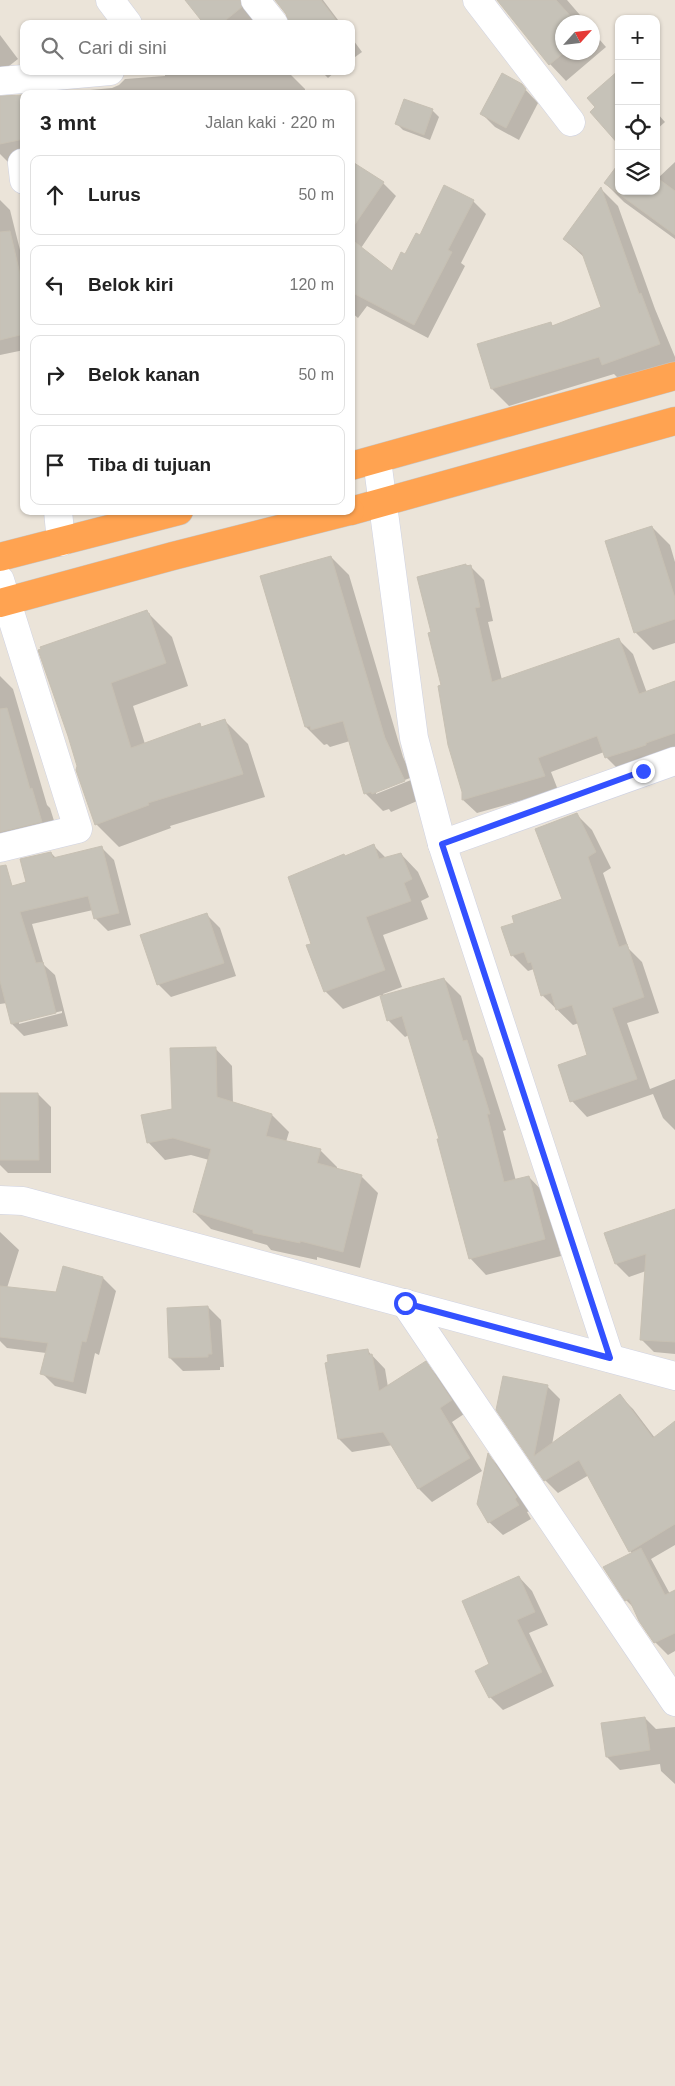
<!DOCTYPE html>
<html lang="id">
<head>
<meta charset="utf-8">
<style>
	:root { --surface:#fff; --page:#f6f6f6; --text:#222; --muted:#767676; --line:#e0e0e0 }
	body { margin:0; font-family:Helvetica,sans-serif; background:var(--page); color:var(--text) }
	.controls { position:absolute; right:15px; top:15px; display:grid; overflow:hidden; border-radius:10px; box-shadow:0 1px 4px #0004 }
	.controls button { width:45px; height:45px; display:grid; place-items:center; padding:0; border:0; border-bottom:1px solid var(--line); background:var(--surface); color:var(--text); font:25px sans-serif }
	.compass { position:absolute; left:555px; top:15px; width:45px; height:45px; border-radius:50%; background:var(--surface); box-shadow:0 1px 4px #0004; rotate:63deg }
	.stop { position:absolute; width:15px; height:15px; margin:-11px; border:4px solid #3351ff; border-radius:50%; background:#fff }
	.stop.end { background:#3351ff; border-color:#fff; box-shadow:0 1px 5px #0008 }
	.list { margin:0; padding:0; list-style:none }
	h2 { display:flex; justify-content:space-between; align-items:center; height:65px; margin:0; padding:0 20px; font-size:21px }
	h2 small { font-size:16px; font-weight:400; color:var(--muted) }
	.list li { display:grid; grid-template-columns:32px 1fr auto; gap:15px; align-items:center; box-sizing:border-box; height:80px; margin:0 10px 10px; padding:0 10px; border:1px solid var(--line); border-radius:10px }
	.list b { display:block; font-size:19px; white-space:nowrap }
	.list em { font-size:16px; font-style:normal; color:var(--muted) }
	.icon { flex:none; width:28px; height:28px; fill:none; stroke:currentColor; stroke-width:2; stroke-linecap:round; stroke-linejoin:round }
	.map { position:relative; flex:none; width:675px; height:2086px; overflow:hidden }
	.search { position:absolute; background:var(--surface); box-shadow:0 1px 4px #0004; left:20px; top:20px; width:335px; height:55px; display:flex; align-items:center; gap:12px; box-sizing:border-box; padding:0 18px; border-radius:10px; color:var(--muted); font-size:19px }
	.panel { position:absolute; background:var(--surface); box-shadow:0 1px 4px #0004; left:20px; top:90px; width:335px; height:425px; border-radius:10px }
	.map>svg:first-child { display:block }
</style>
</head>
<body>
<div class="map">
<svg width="675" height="2086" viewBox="0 0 675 2086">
	<rect width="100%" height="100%" fill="#ebe4d9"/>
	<!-- shadow -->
	<g fill="#0003" fill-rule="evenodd">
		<polygon points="187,0 252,0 259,24 206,24"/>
		<polygon points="276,0 323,0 341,24 290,24 291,21"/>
		<polygon points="506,0 567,0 586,22 562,22 562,52 592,52 592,31 606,47 566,81 550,64 502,4"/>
		<polygon points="0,35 18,59 0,73"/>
		<polygon points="351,37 362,52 351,60"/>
		<polygon points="321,71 336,71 328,78"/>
		<polygon points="165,72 288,72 305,89 305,94 46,94 112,88 119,85 125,79 165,76"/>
		<polygon points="521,85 538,103 519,140 495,127 481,113"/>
		<polygon points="24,96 24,159 8,162 0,154 0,98"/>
		<polygon points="432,110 439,117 430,140 403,130 397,124"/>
		<polygon points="656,112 665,122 656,130"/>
		<polygon points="351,162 383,183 396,196 361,248 392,273 420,236 473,201 486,214 461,263 465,266 428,338 367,306 358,318 351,312"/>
		<polygon points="675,162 675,239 624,202 605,183 619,191 656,191 657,179"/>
		<polygon points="601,189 618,206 655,309 675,357 675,362 621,381 614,374 509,406 492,389 550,323 553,326 603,308 585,258 564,239"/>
		<polygon points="0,200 10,210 20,250 24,254 24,350 0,355"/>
		<polygon points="652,527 670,545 675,562 675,643 653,650 635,632"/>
		<path d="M331,557L349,575L403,757L422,799L391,812L389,809L383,811L365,793L350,741L330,747L327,744L324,745L306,727ZM410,778L411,780L376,794V791Z"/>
		<polygon points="465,565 470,566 484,580 493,621 488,622 502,680 619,640 633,654 647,693 675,683 675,751 620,771 606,757 604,752 551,772 558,790 477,813 463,800 463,792 432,633"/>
		<polygon points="149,614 172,637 188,686 133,706 145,744 199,725 202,728 225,721 248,744 265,797 170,826 171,828 119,847 96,824 69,736"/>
		<polygon points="0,676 13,689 47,805 50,808 60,840 0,834"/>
		<polygon points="576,814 592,830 611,868 603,873 629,949 642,962 659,1013 627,1023 650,1089 675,1079 675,1130 663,1118 653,1094 587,1117 572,1101 589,1055 579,1023 573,1025 542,995 534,969 528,971 512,955 516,924 564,899"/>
		<polygon points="374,846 386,858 401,854 418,872 429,897 421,901 428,919 383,935 402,987 383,994 384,996 444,979 461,996 477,1052 483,1058 506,1130 503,1131 516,1181 529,1177 545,1194 561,1256 486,1275 470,1258 441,1140 409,1035 405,1037 388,1020 381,995 343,1009 325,991 312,944 346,857"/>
		<path d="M102,848L114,860L131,925L108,931L95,918L93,910L32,924L44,965L55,975L68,1026L24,1036L12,1024L7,1003L0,1004V891L28,882L51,853L56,858ZM62,1011V1013L19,1024V1021Z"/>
		<polygon points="207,915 220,928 236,976 171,997 158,984"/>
		<polygon points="215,1048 232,1066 233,1103 272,1115 289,1132 286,1142 320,1150 337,1167 337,1170 361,1176 378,1193 360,1268 317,1257 317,1260 271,1250 267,1245 211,1229 194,1212 209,1160 191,1155 165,1160 148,1142 174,1110"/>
		<polygon points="0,1094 38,1094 51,1107 51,1173 8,1173 0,1165"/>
		<polygon points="675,1211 675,1354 654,1352 641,1339 646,1271 629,1277 616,1264"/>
		<polygon points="0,1232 19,1250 7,1288 56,1294 63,1267 103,1278 116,1291 99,1355 95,1353 86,1394 55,1386 42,1373 46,1353 7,1348 0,1341"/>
		<polygon points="208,1307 221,1320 224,1367 220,1367 220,1370 183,1371 170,1358"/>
		<polygon points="367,1350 385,1369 388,1387 425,1363 438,1376 464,1414 452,1422 482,1471 432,1502 419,1489 393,1445 352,1452 339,1439 326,1364"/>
		<polygon points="547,1386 560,1399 552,1445 620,1396 633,1409 655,1438 675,1437 675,1545 651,1559 670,1594 675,1591 675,1651 668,1655 655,1642 634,1608 626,1600 632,1554 589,1475 558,1493 545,1480 498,1410"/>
		<polygon points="488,1455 501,1468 530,1511 527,1512 531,1519 503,1535 489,1522 479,1503"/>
		<polygon points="519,1577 532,1591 548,1625 529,1633 554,1686 503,1710 490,1697 491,1664"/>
		<polygon points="645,1718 656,1729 675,1727 675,1784 661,1771 660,1764 620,1770 607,1757"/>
	</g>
	<!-- building -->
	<g fill="#c6c2b8" stroke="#c7c0b3">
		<polygon points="185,0 240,0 242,7 221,24 204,24"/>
		<polygon points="275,0 321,0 339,24 289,24 286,14"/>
		<polygon points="497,0 556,0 576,22 562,22 562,52 565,52 549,65"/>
		<polygon points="619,70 619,145 590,112 595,107 587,98"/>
		<polygon points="502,73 522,84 526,89 506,128 480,114"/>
		<polygon points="24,95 24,139 0,144 0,96"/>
		<polygon points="404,99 433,109 424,135 395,124"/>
		<polygon points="351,161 384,182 351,230"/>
		<polygon points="619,163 619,191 656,191 656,177 675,191 675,235 604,183"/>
		<polygon points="444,185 474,200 448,250 452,252 414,325 351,292 351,239 392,271 401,252 405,254 416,233 420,235"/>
		<polygon points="601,187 639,294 641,293 660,344 602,365 599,357 491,389 477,344 551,322 552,326 601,307 582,253 563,239"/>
		<polygon points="10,231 24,291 24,334 0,340 0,232"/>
		<polygon points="652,526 675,598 675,619 634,633 605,541"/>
		<polygon points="331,556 385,738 405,781 372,794 371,792 364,794 343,721 311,730 310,726 305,727 260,576"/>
		<polygon points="466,564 466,566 471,565 480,607 475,608 492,682 619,638 639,694 675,681 675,733 646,743 646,745 634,749 605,758 597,736 538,758 545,776 462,800 462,792 448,745 438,686 441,685 428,633 431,632 417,577"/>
		<polygon points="147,610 148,613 149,613 166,663 111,683 131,748 200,723 201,727 225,719 243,774 148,803 149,805 95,825 76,770 77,766 68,736 38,650 41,649 40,647"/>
		<polygon points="7,708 30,789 32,788 42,822 0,832 0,709"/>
		<polygon points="577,813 596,852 588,857 619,947 627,944 644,997 612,1008 637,1079 570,1102 558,1065 587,1055 572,1005 556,1010 551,993 541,996 531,962 528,963 524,952 511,956 501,927 514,923 512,916 562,899 535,829"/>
		<polygon points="374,844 379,859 401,853 412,879 404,883 411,901 366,917 385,970 324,992 306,945 311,944 288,877 344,854 345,856"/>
		<polygon points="102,846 119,913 94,919 88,896 20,912 36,963 43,962 56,1013 11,1024 0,981 0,866 6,865 12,886 26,882 20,859 51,852 53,858"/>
		<polygon points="207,913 224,963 157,985 140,935"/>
		<polygon points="444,978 463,1041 467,1040 490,1114 487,1114 504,1182 529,1176 545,1239 469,1259 437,1139 439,1139 402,1016 387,1021 380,996"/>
		<polygon points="216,1047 217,1097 272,1114 266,1136 321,1149 317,1163 362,1175 343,1252 300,1241 300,1243 253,1233 253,1230 193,1212 211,1149 173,1138 147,1143 141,1115 172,1109 170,1048"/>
		<polygon points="0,1093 38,1093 39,1160 0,1160"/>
		<polygon points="675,1209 675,1342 640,1340 646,1254 615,1264 604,1233"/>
		<polygon points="63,1266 103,1277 86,1342 82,1341 73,1382 40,1374 48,1343 0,1337 0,1286 56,1292"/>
		<polygon points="208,1306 212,1354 208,1354 208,1357 169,1358 167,1308"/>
		<polygon points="368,1349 369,1355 372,1354 379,1391 426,1361 452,1400 440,1408 470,1458 418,1489 383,1432 338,1439 325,1363 328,1362 327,1355"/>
		<polygon points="503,1376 548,1385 534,1456 620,1394 653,1438 675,1421 675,1524 629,1552 579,1460 544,1481 496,1410"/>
		<polygon points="488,1453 517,1497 515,1499 519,1505 488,1523 477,1504"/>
		<polygon points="641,1548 665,1595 675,1590 675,1633 654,1643 639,1621 629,1599 625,1601 603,1567"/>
		<polygon points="519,1576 535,1612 517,1620 542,1672 489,1698 475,1671 489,1664 462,1601"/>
		<polygon points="645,1717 650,1750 606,1757 601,1723"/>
	</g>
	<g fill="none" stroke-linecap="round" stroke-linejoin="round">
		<!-- minor casing -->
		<g stroke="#cfd2e2" stroke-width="29">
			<g id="minor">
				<polyline points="110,0 128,24"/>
				<polyline points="255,0 274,24"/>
				<polyline points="477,0 571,122"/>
				<polyline points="0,81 110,71"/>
				<polyline points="22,163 24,180"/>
				<polyline points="377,460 414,738 442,844 610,1358"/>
				<polyline points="58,511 61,542"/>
				<polyline points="0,580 78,829 0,848"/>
				<polyline points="442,844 675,761"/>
				<polyline points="0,1200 23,1201 675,1376"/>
				<polyline points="405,1303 675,1702"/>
			</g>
		</g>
		<!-- highway casing -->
		<g stroke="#c7c7c7" stroke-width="29">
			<g id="highway">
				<polyline points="351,466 675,376"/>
				<polyline points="351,511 675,421"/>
				<polyline points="0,557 179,511"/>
				<polyline points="0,603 173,556 350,511"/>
			</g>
		</g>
		<!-- minor -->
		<use href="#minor" stroke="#fff" stroke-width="28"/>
		<!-- highway -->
		<use href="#highway" stroke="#ffa351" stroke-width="28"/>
	</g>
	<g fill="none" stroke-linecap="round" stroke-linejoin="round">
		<!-- route -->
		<polyline stroke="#3351ff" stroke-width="6" points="405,1303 610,1358 442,844 643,771"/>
	</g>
</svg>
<div class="controls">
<button>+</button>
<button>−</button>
<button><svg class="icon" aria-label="locate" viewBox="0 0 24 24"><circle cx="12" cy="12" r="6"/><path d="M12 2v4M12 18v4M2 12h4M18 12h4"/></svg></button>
<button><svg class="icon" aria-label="layers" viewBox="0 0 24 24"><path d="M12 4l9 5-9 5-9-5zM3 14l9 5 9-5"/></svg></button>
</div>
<svg class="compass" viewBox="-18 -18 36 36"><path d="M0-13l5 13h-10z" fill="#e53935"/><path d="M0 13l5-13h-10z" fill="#767676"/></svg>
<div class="stop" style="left:405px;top:1303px"></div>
<div class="stop end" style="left:643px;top:771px"></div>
<div class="search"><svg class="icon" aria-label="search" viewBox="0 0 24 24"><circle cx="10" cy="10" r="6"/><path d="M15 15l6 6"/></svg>Cari di sini</div>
<section class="panel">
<h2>3 mnt<small>Jalan kaki · 220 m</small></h2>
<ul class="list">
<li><svg class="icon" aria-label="ahead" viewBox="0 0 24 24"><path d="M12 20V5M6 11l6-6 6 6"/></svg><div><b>Lurus</b></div><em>50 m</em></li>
<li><svg class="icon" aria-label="left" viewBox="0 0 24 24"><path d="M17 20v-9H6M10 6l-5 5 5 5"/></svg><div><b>Belok kiri</b></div><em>120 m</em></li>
<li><svg class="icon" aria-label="right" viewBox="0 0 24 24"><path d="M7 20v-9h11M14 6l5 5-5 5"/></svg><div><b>Belok kanan</b></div><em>50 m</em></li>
<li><svg class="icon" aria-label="arrive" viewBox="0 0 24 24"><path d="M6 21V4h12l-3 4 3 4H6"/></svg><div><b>Tiba di tujuan</b></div></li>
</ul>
</section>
</div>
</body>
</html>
